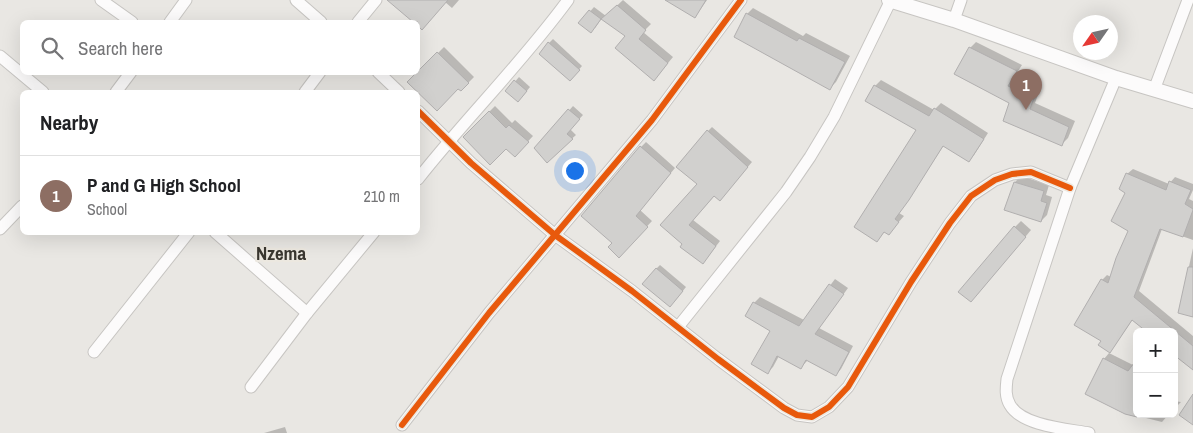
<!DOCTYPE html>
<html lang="en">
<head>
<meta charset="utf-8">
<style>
	:root { --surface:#fff; --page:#f2f2f2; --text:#202124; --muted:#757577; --line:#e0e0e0; --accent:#b45309 }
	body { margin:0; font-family:"Archivo Narrow",sans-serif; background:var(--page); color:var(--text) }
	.controls { position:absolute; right:15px; bottom:15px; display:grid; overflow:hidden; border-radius:8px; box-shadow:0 5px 20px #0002 }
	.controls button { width:45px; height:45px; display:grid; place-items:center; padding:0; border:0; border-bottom:1px solid var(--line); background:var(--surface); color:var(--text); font:25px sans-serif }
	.compass { position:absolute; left:1073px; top:15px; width:45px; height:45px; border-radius:50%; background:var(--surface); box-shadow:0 5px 20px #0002; rotate:236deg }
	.you { position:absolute; left:574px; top:170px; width:18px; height:18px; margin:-12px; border:4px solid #fff; border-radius:50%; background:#1a73e8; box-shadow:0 0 0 8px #1a73e833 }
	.badge { display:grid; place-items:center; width:32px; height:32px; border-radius:50%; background:var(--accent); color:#fff; font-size:16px; font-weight:700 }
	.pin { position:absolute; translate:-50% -41px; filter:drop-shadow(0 1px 2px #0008) }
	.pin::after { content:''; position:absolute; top:26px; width:18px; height:15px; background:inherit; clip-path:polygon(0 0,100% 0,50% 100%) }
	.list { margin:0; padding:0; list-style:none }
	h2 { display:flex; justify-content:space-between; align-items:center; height:65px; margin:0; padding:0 20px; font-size:21px }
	h2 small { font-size:16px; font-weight:400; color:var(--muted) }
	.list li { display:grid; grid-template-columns:32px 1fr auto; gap:15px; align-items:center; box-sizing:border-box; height:80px; padding:0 20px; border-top:1px solid var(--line) }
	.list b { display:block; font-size:19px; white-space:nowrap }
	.list p { margin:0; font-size:16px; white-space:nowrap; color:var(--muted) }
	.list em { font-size:16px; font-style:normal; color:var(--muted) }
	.icon { flex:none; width:28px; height:28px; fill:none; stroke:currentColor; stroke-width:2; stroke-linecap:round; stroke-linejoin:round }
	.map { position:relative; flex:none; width:1193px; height:433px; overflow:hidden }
	.search { position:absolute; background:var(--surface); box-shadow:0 5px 20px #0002; left:20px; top:20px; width:400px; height:55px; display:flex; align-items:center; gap:12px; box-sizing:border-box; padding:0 18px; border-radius:8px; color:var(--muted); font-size:19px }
	.panel { position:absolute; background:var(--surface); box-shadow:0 5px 20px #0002; left:20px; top:90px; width:400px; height:145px; border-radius:8px }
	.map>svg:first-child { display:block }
</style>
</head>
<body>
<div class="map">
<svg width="1193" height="433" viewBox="0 0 1193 433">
	<rect width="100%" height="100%" fill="#e9e7e3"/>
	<!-- shadow -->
	<g fill="#0003">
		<polygon points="397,0 459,0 452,8 445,2 422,28 418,25 418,22 415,22 394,4"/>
		<polygon points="623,0 651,24 643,32 673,57 659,74 627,36 602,18 595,28 580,23 594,7 606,16"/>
		<polygon points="668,0 707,0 695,17"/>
		<polygon points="753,8 803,36 806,33 850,56 836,82 830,88 747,14"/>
		<polygon points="553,39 582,66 574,75 549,43"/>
		<polygon points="976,42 1022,65 1013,79 1039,92 1035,103 1075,121 1068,138 1062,144 1011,102 970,48"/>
		<polygon points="444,47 474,77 461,90 458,87 409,82"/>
		<polygon points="519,77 530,87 522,97 507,91"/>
		<polygon points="881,80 934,110 941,103 988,133 974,155 969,161 944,145 899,213 904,216 889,233 885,231 877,241 918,130 867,101 875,86"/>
		<polygon points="495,106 512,123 515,120 533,136 520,150 464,137"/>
		<polygon points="573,106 583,115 570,129 576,135 547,161 536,148"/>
		<polygon points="712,127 752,162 724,195 715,195 693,220 720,241 707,258 682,246 698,183 708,131"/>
		<polygon points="646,142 675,168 640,210 652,221 619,256 614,243 641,147"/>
		<polygon points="1133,169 1169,184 1175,177 1193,184 1193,190 1189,199 1193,201 1193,240 1162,229 1139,291 1193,336 1193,368 1174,332 1133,319 1110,352 1103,341 1102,280 1107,275 1111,277 1129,230 1126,192 1127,174"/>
		<polygon points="1021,176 1049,185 1046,195 1052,197 1047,215 1041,221 1015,182"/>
		<polygon points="1021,221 1031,230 977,295 1015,227"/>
		<polygon points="1193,248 1193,316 1179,312"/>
		<polygon points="660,265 686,287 674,302 656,269"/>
		<polygon points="835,279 848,288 819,328 853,346 841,369 836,375 808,360 801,367 779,356 773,367 768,372 772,330 754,303 760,297 804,320"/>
		<polygon points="1109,353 1133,365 1137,414 1169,414 1162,422 1126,413 1104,359"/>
		<polygon points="1174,401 1181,402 1174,409"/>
		<polygon points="285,427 287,433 264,433"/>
	</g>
	<!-- building -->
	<g fill="#d1d0ce" stroke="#b1afaf">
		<polygon points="387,0 448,0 422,30 418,26 418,22 413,22"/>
		<polygon points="665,0 706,0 695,18"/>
		<polygon points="617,5 646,30 639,39 668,63 654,81 615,48 625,36 601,19"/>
		<polygon points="589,10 601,19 591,33 578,23"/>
		<polygon points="746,13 797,41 799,38 845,62 830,90 734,37"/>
		<polygon points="548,42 580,70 570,81 539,54"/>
		<polygon points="969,47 1017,71 1008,86 1034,98 1030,109 1069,127 1062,146 1003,121 1009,103 954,74"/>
		<polygon points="437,52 469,83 461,91 458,89 437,111 407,82"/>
		<polygon points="514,80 527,91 518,102 505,91"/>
		<polygon points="874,85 929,116 934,108 984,139 969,162 943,146 909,200 895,219 899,222 889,235 884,232 877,242 854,227 916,130 865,101"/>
		<polygon points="568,109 580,119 567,134 573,139 547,163 534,148"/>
		<polygon points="489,111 506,128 509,125 529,142 515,157 506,149 490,165 463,137"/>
		<polygon points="707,130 748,167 720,201 714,196 689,225 716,246 703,264 680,247 682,244 660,225 697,184 676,167"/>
		<polygon points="640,146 671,173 636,216 648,227 619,258 608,247 612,243 581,216"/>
		<polygon points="1126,173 1166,190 1169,181 1191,190 1185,204 1193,209 1193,210 1183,237 1160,229 1134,297 1193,346 1193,370 1174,355 1174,332 1147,332 1132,320 1110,353 1098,345 1101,341 1074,325 1101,279 1108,283 1116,258 1128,231 1111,221 1125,193 1119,189"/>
		<polygon points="1014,182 1044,191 1041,201 1047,203 1041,222 1004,210"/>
		<polygon points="1014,226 1026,237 971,302 958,292"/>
		<polygon points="1188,267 1193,267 1193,317 1178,313"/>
		<polygon points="656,268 683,291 670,307 642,284"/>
		<polygon points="829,284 844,294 815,334 849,352 836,376 806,360 801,369 777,356 768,374 751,364 770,331 745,316 753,302 799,326"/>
		<polygon points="1103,358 1128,371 1137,359 1137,417 1125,414 1085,394"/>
		<polygon points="1193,394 1193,425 1179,415"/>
	</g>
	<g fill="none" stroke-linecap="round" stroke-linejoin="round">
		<!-- minor casing -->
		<g stroke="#c7c5c2" stroke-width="13">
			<g id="minor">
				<polyline points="101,0 132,22"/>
				<polyline points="296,0 321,22"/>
				<polyline points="954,20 961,0"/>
				<polyline points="170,22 186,0"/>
				<polyline points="358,22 376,0"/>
				<polyline points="0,56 43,92"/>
				<polyline points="378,72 399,92"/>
				<polyline points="1154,90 1188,0"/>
				<polyline points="116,92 131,72"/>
				<polyline points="305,92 320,72"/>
				<polyline points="418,111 471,163 555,235 632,291 718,359 784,408 797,415 812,417 829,407 848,387 911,282 950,223 971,196 995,180 1012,174 1031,172 1070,188"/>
				<path d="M418,179C466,118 522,63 568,0"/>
				<polyline points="0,229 22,206"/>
				<polyline points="215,232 307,313"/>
				<polyline points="678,327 786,192 810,157 834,117 891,0"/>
				<polyline points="94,352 189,232"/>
				<polyline points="251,387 307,313 374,232"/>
				<polyline points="402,425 489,313 652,120 741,0"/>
				<path d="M1089,433C1067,429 1022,426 1010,405C1005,397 1006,388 1007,379L1070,188L1116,78"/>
			</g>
		</g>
		<!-- tertiary casing -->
		<g stroke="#c7c5c2" stroke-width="16">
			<polyline id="tertiary" points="889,0 954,20 1116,78 1193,101"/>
		</g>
		<!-- minor -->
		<use href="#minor" stroke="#fcfbfb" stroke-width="11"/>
		<!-- tertiary -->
		<use href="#tertiary" stroke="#fcfbfb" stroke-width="14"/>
		<!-- cycleway casing -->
		<g stroke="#ece8e0" stroke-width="9">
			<g id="cycleway">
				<polyline points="418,111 471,163 555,235 632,291 718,359 784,408 797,415 812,417 829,407 848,387 911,282 950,223 971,196 995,180 1012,174 1031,172 1070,188"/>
				<polyline points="402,425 489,313 652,120 741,0"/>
			</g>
		</g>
		<!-- cycleway -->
		<use href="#cycleway" stroke="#e8590c" stroke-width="6"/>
	</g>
	<g text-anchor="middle" stroke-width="4.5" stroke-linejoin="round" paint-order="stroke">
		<!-- district labels -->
		<g font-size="19" font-weight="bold" fill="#3a3730" stroke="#ece8e0">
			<text x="281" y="260">Nzema</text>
		</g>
	</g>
</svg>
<div class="controls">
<button>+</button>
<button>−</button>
</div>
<svg class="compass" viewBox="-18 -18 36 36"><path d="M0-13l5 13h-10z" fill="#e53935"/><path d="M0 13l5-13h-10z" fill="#757577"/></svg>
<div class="you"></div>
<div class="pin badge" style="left:1026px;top:110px;background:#8d6e63">1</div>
<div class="search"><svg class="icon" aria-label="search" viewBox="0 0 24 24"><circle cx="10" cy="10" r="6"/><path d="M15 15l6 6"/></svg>Search here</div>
<section class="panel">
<h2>Nearby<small></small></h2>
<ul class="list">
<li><span class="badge" style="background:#8d6e63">1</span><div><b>P and G High School</b><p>School</p></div><em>210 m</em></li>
</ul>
</section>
</div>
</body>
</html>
